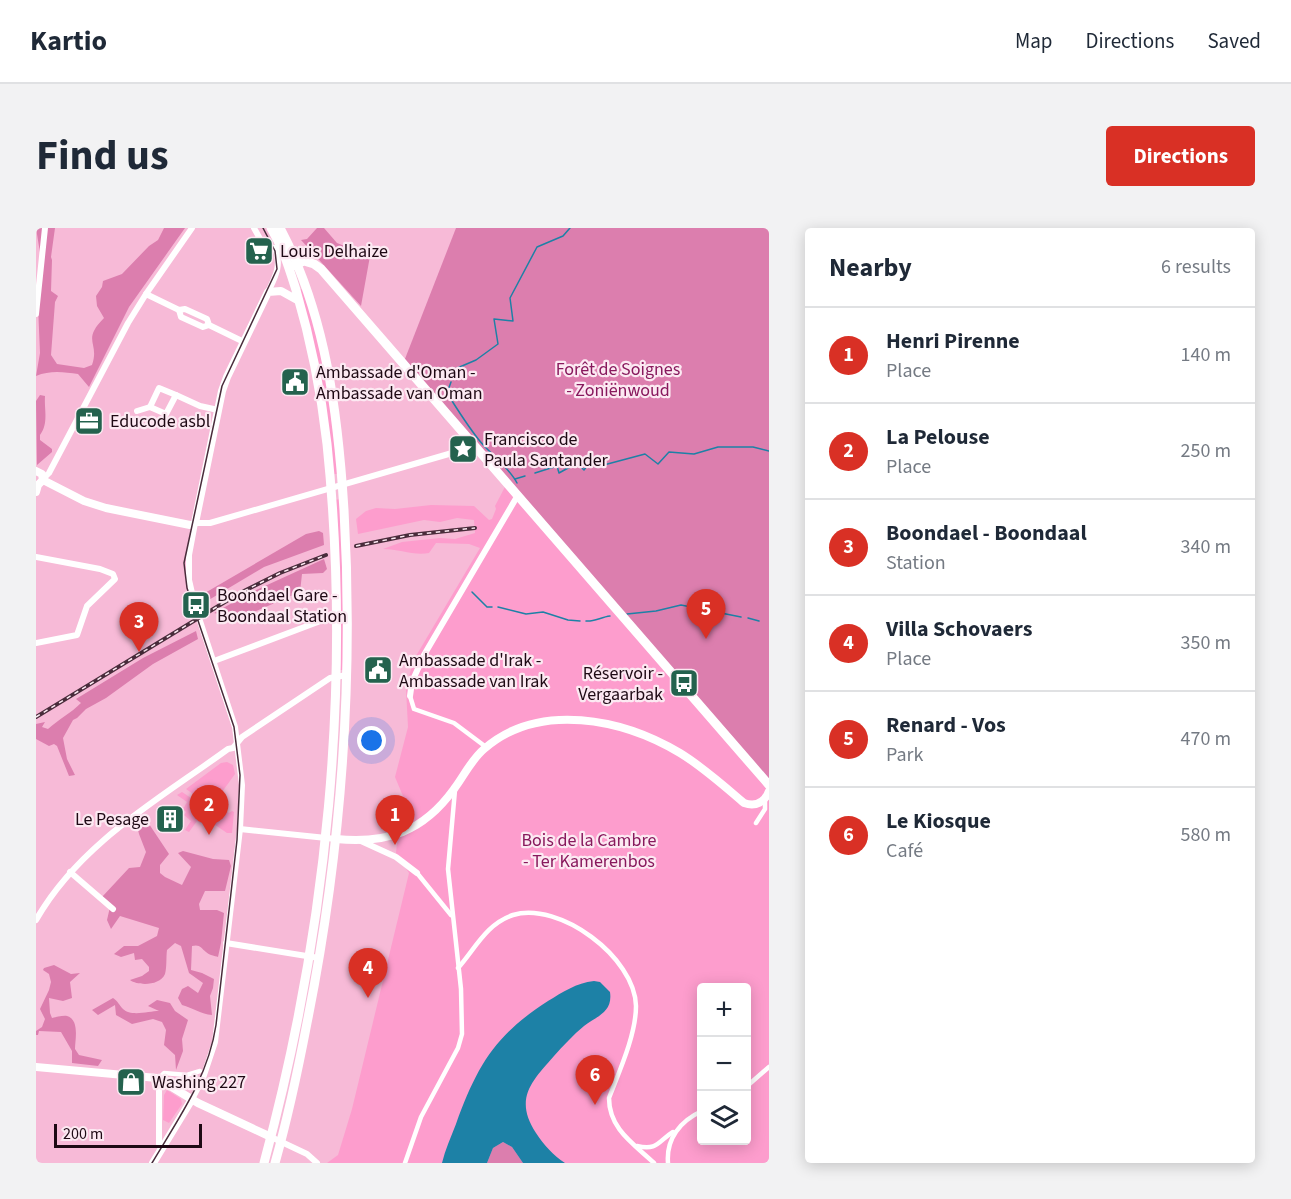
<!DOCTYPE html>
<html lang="en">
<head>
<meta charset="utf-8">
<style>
	:root { --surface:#fff; --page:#f2f2f3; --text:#1f2937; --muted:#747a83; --line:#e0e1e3; --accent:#d93025 }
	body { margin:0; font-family:"Source Sans 3",sans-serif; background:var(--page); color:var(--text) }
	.controls { position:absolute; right:18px; bottom:18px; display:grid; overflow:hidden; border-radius:6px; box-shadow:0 3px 15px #0003 }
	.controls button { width:54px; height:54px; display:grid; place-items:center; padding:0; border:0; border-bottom:2px solid var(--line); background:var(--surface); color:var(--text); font:30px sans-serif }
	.scale { position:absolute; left:18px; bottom:15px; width:148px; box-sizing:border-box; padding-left:6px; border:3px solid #1e0914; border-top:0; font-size:16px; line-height:21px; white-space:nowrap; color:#1e0914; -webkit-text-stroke:4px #fce9f2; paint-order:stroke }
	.you { position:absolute; left:336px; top:513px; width:21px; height:21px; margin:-15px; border:4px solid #fff; border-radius:50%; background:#1a73e8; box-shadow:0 0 0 9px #1a73e833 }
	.badge { display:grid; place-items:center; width:39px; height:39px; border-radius:50%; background:var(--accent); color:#fff; font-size:20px; font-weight:700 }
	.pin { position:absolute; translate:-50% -50px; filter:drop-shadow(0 2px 3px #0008) }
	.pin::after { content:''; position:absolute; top:32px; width:21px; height:18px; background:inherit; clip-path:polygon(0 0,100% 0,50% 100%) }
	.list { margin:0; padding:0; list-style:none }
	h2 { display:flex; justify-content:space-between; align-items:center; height:78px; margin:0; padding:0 24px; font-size:26px }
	h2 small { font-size:20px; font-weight:400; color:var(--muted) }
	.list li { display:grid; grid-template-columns:39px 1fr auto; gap:18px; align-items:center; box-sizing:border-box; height:96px; padding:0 24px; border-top:2px solid var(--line) }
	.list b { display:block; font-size:22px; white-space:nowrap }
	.list p { margin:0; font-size:20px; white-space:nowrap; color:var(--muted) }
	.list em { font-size:20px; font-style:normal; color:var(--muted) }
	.icon { flex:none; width:33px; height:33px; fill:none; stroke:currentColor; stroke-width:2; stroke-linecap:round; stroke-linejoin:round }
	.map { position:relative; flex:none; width:733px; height:935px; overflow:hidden; border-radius:6px }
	header { display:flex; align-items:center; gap:36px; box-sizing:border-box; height:84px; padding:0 30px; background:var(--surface); border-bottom:2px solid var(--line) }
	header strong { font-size:28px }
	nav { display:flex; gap:33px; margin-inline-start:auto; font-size:21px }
	.intro { display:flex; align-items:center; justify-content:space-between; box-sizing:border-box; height:144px; padding:0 36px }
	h1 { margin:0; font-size:42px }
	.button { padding:15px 27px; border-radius:6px; background:var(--accent); color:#fff; font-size:21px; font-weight:700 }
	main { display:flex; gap:36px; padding:0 36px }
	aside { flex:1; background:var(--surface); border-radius:6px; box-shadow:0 3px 15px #0003 }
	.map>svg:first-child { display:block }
</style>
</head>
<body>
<header>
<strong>Kartio</strong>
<nav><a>Map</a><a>Directions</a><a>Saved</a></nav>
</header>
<div class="intro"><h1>Find us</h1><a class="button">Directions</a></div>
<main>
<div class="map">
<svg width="733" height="935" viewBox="0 0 733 935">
	<rect width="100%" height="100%" fill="#f7bad7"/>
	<!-- green -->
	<g fill="#fd9dcd" fill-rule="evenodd">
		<path d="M420,0L733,559V935H291L302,927L316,881L373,645L360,625L362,603L372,598L377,592L359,549L372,499L370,461L377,433L444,320L433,316L400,315L393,325C378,328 363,321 347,321L366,314L404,310L419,311L439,305L438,292L421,290L404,294L388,292L322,306L320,291L330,283L340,280L359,281L395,277L438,278L453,292L456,291L460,281L459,278L471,255ZM666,760H710V912H666Z"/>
		<polygon points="267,61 287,127 303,246 296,246 262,62"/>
		<polygon points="305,271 308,442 303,442 298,272"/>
		<polygon points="191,534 197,537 199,546 178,575 193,585 196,583 198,584 196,605 191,605 169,590 165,595 161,593 153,604 149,602 155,593 148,587 150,584 147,581 151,574 141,567 146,564 155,570 157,566 150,561 185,535"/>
		<polygon points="131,862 145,871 146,876 133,895 127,892 128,867"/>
	</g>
	<!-- forest -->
	<g fill="#dc7eae">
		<path d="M0,0H19L15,29L16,32L15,63L22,68L19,74L15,127L21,136L48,140L56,137C64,114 45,113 68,90L61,78L60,68L66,59L67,53L86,46L113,18L122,12L128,0H149L93,79L53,159L42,146C28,144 14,142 0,148L4,125L2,78L6,37Z"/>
		<polygon points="281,0 288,0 301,15 334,28 325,78 265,12 271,11"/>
		<polygon points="420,0 733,0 733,559 367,136"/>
		<path d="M4,167L9,168C8,182 13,195 4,207V212L16,221V224L1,237L0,173Z"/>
		<polygon points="283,303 287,305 288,317 228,339 166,376 162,369 270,306"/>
		<polygon points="288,331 291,341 287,345 266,346 264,364 202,391 178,385 216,364"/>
		<path d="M160,403L162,411L117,436L70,470L50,481L41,490L37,492L27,510L31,531L39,547L33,548L21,518L18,516L13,518L0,511V496L9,494L6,499L12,501C23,491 35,485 45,475L40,471L107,430Z"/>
		<path d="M107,591L113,596L133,626L124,637V645L129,649L146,657L155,639L142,625L147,623L177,631L193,632L195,638L189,663H169L163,676L164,682H181L188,685L185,715L182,729C179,728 173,727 170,724C165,720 164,716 156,718L155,742L166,745L178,751L177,760L174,768L176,787C165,786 157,780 146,777L142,770L146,761L152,758L162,765L167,755L153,745L145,718L139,715L131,722C130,729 131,739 129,746C124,758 102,758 94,752L106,748L113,743V739L106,731L99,732L98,725L85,729L78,726L88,718H102L121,708L123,700L84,688L75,701L71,692L74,679L66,669L93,640L104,639L110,624L103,606L101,597Z"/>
		<path d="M18,737L35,746L44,745L34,754L36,770L27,773L13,770L14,785L16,790C20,789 28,787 31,788C44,792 39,812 39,821L43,827L66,832L62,838L36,835V823L25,804L3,803L2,807H0V803L6,799L9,791L4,781L13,762L15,754L13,746L7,742L8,740Z"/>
		<path d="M77,770C82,773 83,777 87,781C95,789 113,783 123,783L112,778L121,772L134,775L139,783L152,792L146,811L147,823L140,842L139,827L128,817L130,802L126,794L117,791L96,796L80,787L79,777L62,787L56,782Z"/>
		<polygon points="467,914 476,919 487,935 451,935 457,920"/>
	</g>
	<!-- water -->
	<path fill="#1d81a6" d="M558,753L564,754L574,764C577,784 561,788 548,798C537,807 527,818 518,828C495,854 478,871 500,905C508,917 517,927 529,935H487L476,919L467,914L457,920L451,935H406C409,922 415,909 420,896C441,838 459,807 512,773C527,764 540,755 558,753Z"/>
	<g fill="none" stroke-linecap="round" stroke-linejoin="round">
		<!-- stream -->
		<g stroke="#1d81a6" stroke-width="1.5">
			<polyline points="417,149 419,141 440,132 462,116 458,91 477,93 474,70 501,19 527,8 534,0"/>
			<path d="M415,154L411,165C421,181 431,197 443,212C454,226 473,239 481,255"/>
			<polyline points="499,245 521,238 523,245 541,235 548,242 556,231 564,238 609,226 622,236 633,224 658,226 682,219 717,219 733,223"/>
			<polyline points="479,251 489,248"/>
			<polyline points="436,364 451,379 456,379"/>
			<polyline points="462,379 490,386 507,384 532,392 544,393"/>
			<polyline points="591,386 620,383 645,377 705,389"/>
			<polyline points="712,390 723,393"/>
			<path d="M550,393C558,394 565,389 574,388"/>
		</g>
		<!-- pedestrian -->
		<g stroke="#fff" stroke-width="4.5">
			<polyline points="374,468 378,481 418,495 450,519"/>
			<polyline points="720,595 729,581 729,572"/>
			<polyline points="381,645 415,687"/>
			<path d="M422,740C439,721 450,696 477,687C523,673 599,729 600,778C600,807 583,844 573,870C573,901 598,916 618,935"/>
			<polyline points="125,848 128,845 151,847 164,843"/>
			<polyline points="710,859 733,839"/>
			<path d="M601,918C622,923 622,913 637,904"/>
			<polyline points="369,935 385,889 422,820 426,806 425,761 412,641 419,562"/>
			<path d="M632,935C630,911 644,893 666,883"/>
		</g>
		<!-- minor -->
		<g stroke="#fff" stroke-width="6">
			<polyline points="218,0 228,18 243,21"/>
			<path d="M232,64C239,49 246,38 239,20"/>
			<polyline points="110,66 143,82 149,81 171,91 173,97 208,114"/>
			<polyline points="143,82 145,89 167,99 173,97"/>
			<polyline points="0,86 9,0"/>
			<polygon points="123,160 140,167 130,186 114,179"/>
			<polyline points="140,167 164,178 182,182"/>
			<polyline points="101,183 114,179"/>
			<circle cx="427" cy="221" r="4"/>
			<polyline points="8,250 13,245 92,95 110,66 156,0"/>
			<polyline points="0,329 64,341 77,346 79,351 51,378 41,407 0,415"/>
			<polyline points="178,433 295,389 301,389"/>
			<polyline points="374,468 376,454 388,427 482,267"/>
			<polyline points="204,601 300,611"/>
			<polyline points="325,613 360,629 381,645"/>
			<polyline points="34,644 77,681"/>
			<path d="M0,692C44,615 122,572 192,521L197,520L206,509L294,450L311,447"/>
			<polyline points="190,715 283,730"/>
			<polyline points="125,852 123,859 123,916 126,920"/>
			<polyline points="156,871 167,850 179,814 204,601 206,557 199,499 159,378 153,352 153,327 159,295 174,295 423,223"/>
			<polyline points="235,909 271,926 281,935"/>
		</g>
		<!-- tertiary -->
		<g stroke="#fff" stroke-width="8">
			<polyline points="0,243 6,246 7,252"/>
			<polyline points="7,252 48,273 70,280 154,297 159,295 186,163 191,149 232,64 245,63 263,73"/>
			<polyline points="0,264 2,257 7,252"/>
			<path d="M300,611C351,616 387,604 418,561C428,548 435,532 448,521C503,473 587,491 644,525C667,539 688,558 708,575C720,579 729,574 733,563"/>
			<polyline points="0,839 121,850 162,875 235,909"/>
			<polyline points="117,935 156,871"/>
		</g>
		<!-- primary -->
		<g stroke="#fff" stroke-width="9">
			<polyline points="257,38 268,33 278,36 285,41 733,557"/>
			<path d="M228,935C291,702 316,456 291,216C285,163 275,113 260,62C253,40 247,20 235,0"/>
			<path d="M239,935C252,889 262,842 271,795C305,626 318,454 308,282C302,186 290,86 244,0"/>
		</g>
		<!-- tram -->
		<path stroke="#492c3b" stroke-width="1.5" d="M116,935C142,891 172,850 180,797L201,612L204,547L198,499L151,360L148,335L186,158L241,41L239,23L227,0"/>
		<!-- rail casing -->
		<g stroke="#492c3b" stroke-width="4">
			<g id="rail">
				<polyline points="320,318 374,307 439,300"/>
				<polyline points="0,489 202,366 244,345 290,327"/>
			</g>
		</g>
		<!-- rail -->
		<use href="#rail" stroke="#fce9f2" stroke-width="1.5" stroke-dasharray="4.5" stroke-linecap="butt"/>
	</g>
	<!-- icons -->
	<defs>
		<g id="supermarket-square" transform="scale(1.5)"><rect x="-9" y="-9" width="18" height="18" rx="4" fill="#24624e" stroke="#fce9f2"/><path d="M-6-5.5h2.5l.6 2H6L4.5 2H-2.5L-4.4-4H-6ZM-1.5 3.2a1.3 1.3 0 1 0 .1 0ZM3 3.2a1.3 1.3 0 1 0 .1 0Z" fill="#fff"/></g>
		<g id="civic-square" transform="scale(1.5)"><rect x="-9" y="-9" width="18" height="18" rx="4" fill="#24624e" stroke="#fce9f2"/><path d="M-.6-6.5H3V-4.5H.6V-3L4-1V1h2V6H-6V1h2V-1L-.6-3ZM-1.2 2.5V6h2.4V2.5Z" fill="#fff"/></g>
		<g id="office-square" transform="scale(1.5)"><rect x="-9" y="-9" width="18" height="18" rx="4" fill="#24624e" stroke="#fce9f2"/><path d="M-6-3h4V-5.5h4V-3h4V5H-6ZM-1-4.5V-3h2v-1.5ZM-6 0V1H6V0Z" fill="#fff"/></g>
		<g id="sight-square" transform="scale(1.5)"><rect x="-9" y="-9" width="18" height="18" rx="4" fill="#24624e" stroke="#fce9f2"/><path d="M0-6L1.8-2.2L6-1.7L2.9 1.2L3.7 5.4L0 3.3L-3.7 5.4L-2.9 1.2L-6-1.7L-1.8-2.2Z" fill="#fff"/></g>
		<g id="bus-square" transform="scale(1.5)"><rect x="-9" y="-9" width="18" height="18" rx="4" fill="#24624e" stroke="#fce9f2"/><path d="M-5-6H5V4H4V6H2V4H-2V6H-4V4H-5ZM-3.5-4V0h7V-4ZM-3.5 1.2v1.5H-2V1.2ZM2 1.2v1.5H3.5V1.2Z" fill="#fff"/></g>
		<g id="building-square" transform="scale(1.5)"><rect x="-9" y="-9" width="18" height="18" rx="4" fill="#24624e" stroke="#fce9f2"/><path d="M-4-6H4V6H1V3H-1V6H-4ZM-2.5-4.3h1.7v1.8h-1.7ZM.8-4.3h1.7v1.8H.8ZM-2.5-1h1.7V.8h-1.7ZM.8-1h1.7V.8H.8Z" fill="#fff"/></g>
		<g id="shop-square" transform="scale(1.5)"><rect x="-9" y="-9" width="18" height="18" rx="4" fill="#24624e" stroke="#fce9f2"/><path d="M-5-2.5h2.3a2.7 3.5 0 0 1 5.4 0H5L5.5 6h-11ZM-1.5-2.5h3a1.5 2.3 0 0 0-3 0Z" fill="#fff"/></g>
	</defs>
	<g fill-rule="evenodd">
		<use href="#supermarket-square" x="223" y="23"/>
		<use href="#civic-square" x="259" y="154"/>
		<use href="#office-square" x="53" y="193"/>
		<use href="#sight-square" x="427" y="221"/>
		<use href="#bus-square" x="160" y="377"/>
		<use href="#civic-square" x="342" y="442"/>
		<use href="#bus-square" x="648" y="455"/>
		<use href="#building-square" x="134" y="591"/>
		<use href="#shop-square" x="95" y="854"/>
	</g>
	<g text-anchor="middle" stroke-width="4.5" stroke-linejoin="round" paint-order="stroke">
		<!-- poi labels -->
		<g font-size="18" fill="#1e0914" stroke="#fce9f2" text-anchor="start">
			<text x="244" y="29">Louis Delhaize</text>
			<text x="280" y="150">Ambassade d'Oman -<tspan x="280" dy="21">Ambassade van Oman</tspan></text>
			<text x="74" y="199">Educode asbl</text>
			<text x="448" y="217">Francisco de<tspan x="448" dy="21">Paula Santander</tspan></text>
			<text x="181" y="373">Boondael Gare -<tspan x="181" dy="21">Boondaal Station</tspan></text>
			<text x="363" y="438">Ambassade d'Irak -<tspan x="363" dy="21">Ambassade van Irak</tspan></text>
			<text x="627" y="451" text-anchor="end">Réservoir -<tspan x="627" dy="21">Vergaarbak</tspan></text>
			<text x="113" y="597" text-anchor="end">Le Pesage</text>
			<text x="116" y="860">Washing 227</text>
		</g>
		<!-- park labels -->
		<g font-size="18" fill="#88195d" stroke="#fce9f2">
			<text x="582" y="147">Forêt de Soignes<tspan x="582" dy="21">- Zoniënwoud</tspan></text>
			<text x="553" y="618">Bois de la Cambre<tspan x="553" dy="21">- Ter Kamerenbos</tspan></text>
		</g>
	</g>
</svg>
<div class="controls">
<button>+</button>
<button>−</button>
<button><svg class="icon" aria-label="layers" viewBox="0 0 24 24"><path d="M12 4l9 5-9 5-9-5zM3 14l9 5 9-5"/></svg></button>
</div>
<div class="scale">200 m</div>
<div class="you"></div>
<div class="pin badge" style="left:359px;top:617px">1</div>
<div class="pin badge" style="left:173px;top:607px">2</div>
<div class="pin badge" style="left:103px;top:424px">3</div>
<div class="pin badge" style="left:332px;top:770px">4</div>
<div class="pin badge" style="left:670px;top:411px">5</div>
<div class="pin badge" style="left:559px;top:877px">6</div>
</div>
<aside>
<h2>Nearby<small>6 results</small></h2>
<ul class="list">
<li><span class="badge">1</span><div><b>Henri Pirenne</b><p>Place</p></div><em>140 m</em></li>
<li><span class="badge">2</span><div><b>La Pelouse</b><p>Place</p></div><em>250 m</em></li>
<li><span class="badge">3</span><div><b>Boondael - Boondaal</b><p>Station</p></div><em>340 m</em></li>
<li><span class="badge">4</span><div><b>Villa Schovaers</b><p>Place</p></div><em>350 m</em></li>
<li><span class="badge">5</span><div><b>Renard - Vos</b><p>Park</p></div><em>470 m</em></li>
<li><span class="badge">6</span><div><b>Le Kiosque</b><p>Café</p></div><em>580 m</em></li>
</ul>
</aside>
</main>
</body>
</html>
